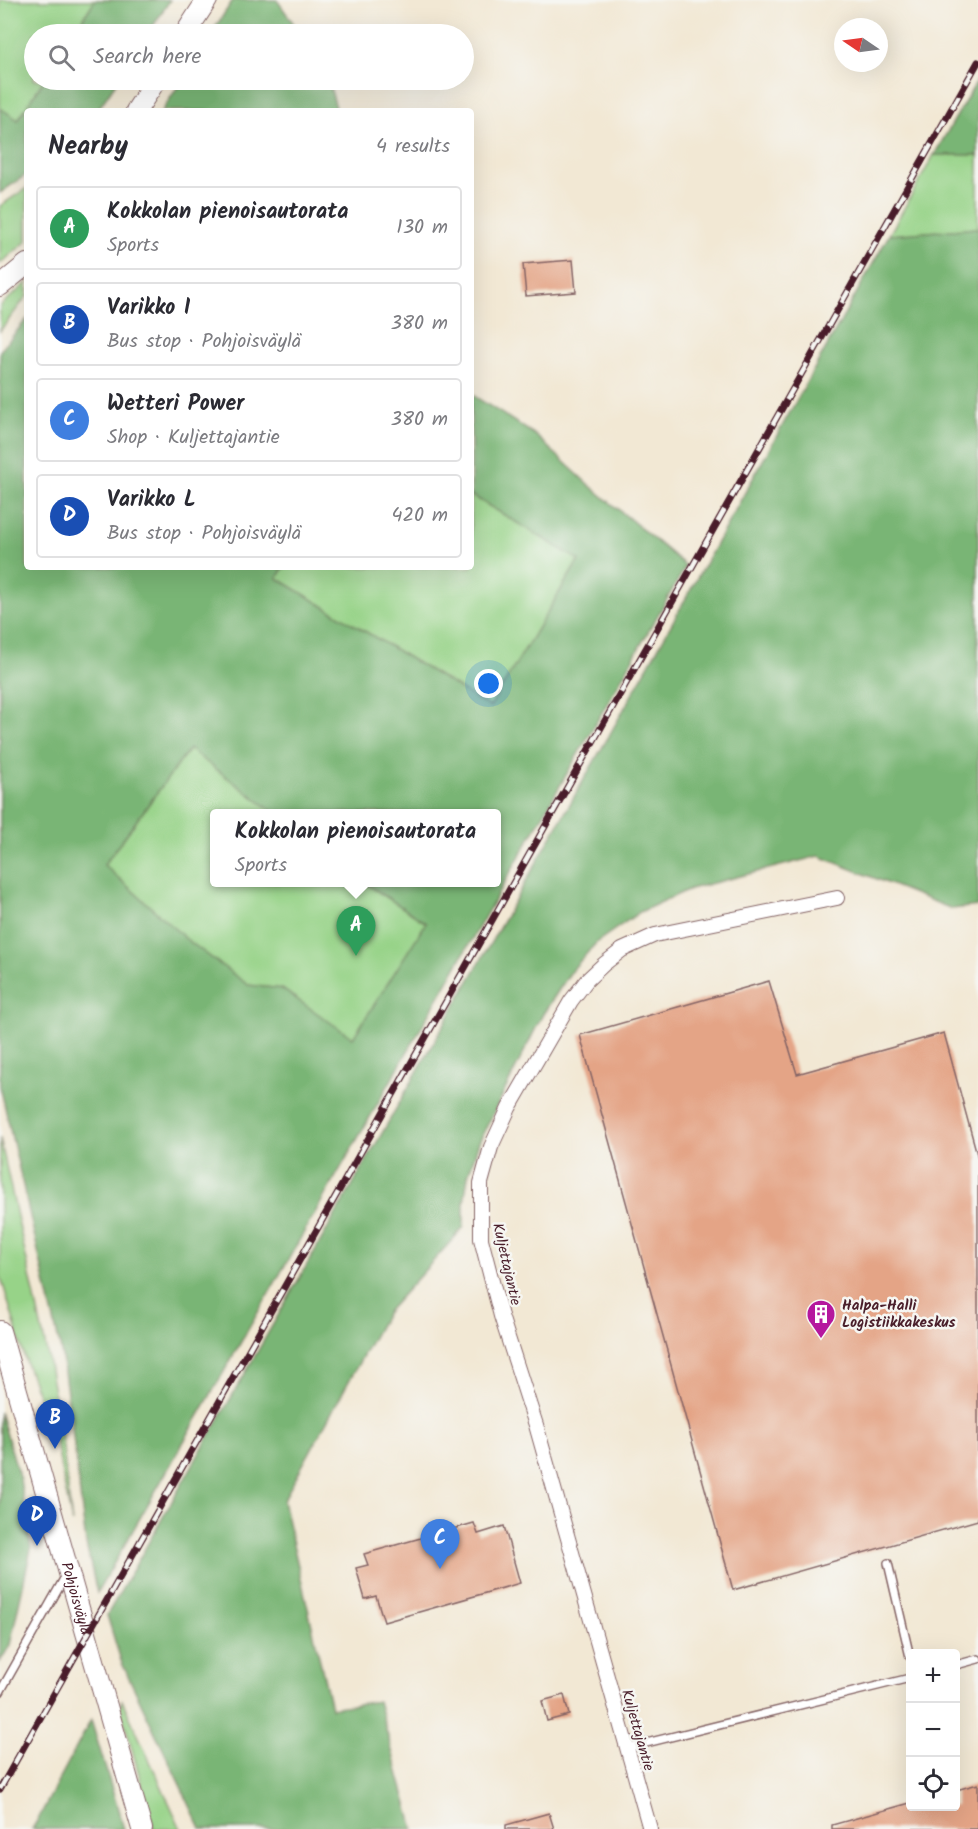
<!DOCTYPE html>
<html lang="en">
<head>
<meta charset="utf-8">
<style>
	:root { --surface:#fff; --page:#f2f2f3; --text:#2b2b33; --muted:#7c7c81; --line:#e1e1e2; --accent:#0f766e }
	body { margin:0; font-family:Kalam,sans-serif; background:var(--page); color:var(--text) }
	.controls { position:absolute; right:18px; bottom:18px; display:grid; overflow:hidden; border-radius:6px; box-shadow:0 6px 24px #0002 }
	.controls button { width:54px; height:54px; display:grid; place-items:center; padding:0; border:0; border-bottom:2px solid var(--line); background:var(--surface); color:var(--text); font:30px sans-serif }
	.compass { position:absolute; left:834px; top:18px; width:54px; height:54px; border-radius:50%; background:var(--surface); box-shadow:0 6px 24px #0002; rotate:283deg }
	.you { position:absolute; left:489px; top:684px; width:21px; height:21px; margin:-15px; border:4px solid #fff; border-radius:50%; background:#1a73e8; box-shadow:0 0 0 9px #1a73e833 }
	.badge { display:grid; place-items:center; width:39px; height:39px; border-radius:50%; background:var(--accent); color:#fff; font-size:20px; font-weight:700 }
	.pin { position:absolute; translate:-50% -50px; filter:drop-shadow(0 2px 3px #0008) }
	.pin::after { content:''; position:absolute; top:32px; width:21px; height:18px; background:inherit; clip-path:polygon(0 0,100% 0,50% 100%) }
	.popup { position:absolute; left:210px; top:809px; width:291px; height:78px; box-sizing:border-box; display:grid; place-content:center; border-radius:6px; background:var(--surface); filter:drop-shadow(0 2px 4px #0005); font-size:20px; white-space:nowrap; color:var(--muted) }
	.popup b { font-size:22px; color:var(--text) }
	.popup::after { content:''; position:absolute; left:50%; top:100%; margin-left:-12px; border:12px solid transparent; border-top-color:var(--surface) }
	.list { margin:0; padding:0; list-style:none }
	h2 { display:flex; justify-content:space-between; align-items:center; height:78px; margin:0; padding:0 24px; font-size:26px }
	h2 small { font-size:20px; font-weight:400; color:var(--muted) }
	.list li { display:grid; grid-template-columns:39px 1fr auto; gap:18px; align-items:center; box-sizing:border-box; height:84px; margin:0 12px 12px; padding:0 12px; border:2px solid var(--line); border-radius:6px }
	.list b { display:block; font-size:22px; white-space:nowrap }
	.list p { margin:0; font-size:20px; white-space:nowrap; color:var(--muted) }
	.list em { font-size:20px; font-style:normal; color:var(--muted) }
	.icon { flex:none; width:33px; height:33px; fill:none; stroke:currentColor; stroke-width:2; stroke-linecap:round; stroke-linejoin:round }
	.map { position:relative; flex:none; width:978px; height:1829px; overflow:hidden }
	.search { position:absolute; background:var(--surface); box-shadow:0 6px 24px #0002; left:24px; top:24px; width:450px; height:66px; display:flex; align-items:center; gap:15px; box-sizing:border-box; padding:0 21px; border-radius:33px; color:var(--muted); font-size:22px }
	.panel { position:absolute; background:var(--surface); box-shadow:0 6px 24px #0002; left:24px; top:108px; width:450px; height:462px; border-radius:6px }
	.map>svg:first-child { display:block }
</style>
</head>
<body>
<div class="map">
<svg width="978" height="1829" viewBox="0 0 978 1829">
	<rect width="100%" height="100%" fill="#f6f6f2"/>
	<filter id="ink" filterUnits="userSpaceOnUse"><feTurbulence type="fractalNoise" baseFrequency=".0167" numOctaves="2"/><feDisplacementMap in="SourceGraphic" scale="12" xChannelSelector="R" yChannelSelector="G"/><feConvolveMatrix kernelMatrix="1 2 1 2 8 2 1 2 1" color-interpolation-filters="sRGB"/></filter>
	<filter id="wash" filterUnits="userSpaceOnUse"><feTurbulence type="fractalNoise" baseFrequency=".008" numOctaves="4" result="noise"/><feDisplacementMap in="SourceGraphic" scale="24" xChannelSelector="R" yChannelSelector="G"/><feGaussianBlur stdDeviation="1.35" result="paint"/><feColorMatrix in="noise" values="0 0 0 0 0 0 0 0 0 0 0 0 0 0 0 0 0 1.4 0 .05"/><feComposite in="paint" operator="in"/></filter>
	<g filter="url(#wash)">
		<rect width="100%" height="100%" fill="#f2e8d4"/>
		<!-- green -->
		<g fill="#97d388" stroke="#70795a" stroke-width="1.5">
			<polygon points="0,0 95,0 73,34 34,34 34,80 44,80 18,120 0,108"/>
			<polygon points="934,155 978,155 978,228 889,235"/>
			<polygon points="27,188 27,241 0,264 0,206"/>
			<polygon points="27,283 27,296 0,331 0,306"/>
			<polygon points="471,495 579,560 490,707 277,578 284,567 471,567"/>
			<polygon points="189,749 275,813 215,814 215,882 365,883 427,923 353,1039 282,989 248,985 186,939 104,865"/>
			<polygon points="0,1138 47,1353 61,1431 72,1523 56,1443 26,1363 0,1274"/>
			<polygon points="122,1700 181,1829 154,1829 120,1706"/>
		</g>
		<!-- forest -->
		<g fill="#79b574" stroke="#626a50" stroke-width="1.5" fill-rule="evenodd">
			<polygon points="95,0 170,0 148,34 73,34"/>
			<polygon points="233,0 277,0 301,34 211,34"/>
			<polygon points="978,79 978,155 934,155"/>
			<polygon points="44,80 118,80 97,111 27,111 27,174 0,193 0,108 18,120"/>
			<polygon points="182,80 328,80 337,111 162,111"/>
			<polygon points="978,228 978,906 952,909 819,856 690,889 640,912 597,942 572,970 543,1014 479,1142 468,1176 464,1203 464,1227 387,1312 283,1501 331,1708 378,1701 414,1829 201,1829 121,1661 107,1615 611,732 889,235"/>
			<path d="M27,319V567H284L277,578L490,707L579,560L471,495V394L534,434L588,484L686,566L97,1593L86,1544L72,1429L61,1351L0,1086V351ZM189,749L275,813L497,814V882L365,883L426,923L353,1038L282,989L248,985L186,939L104,865Z"/>
			<polygon points="0,1412 20,1479 31,1549 10,1645 0,1662"/>
			<polygon points="91,1720 124,1829 32,1829 37,1821"/>
		</g>
		<g id="blocks">
			<!-- building -->
			<g fill="#e4a486">
				<polygon points="573,260 576,292 526,296 523,264"/>
				<polygon points="769,981 797,1074 944,1033 978,1158 978,1520 733,1590 580,1035"/>
				<polygon points="474,1523 478,1534 504,1526 520,1583 384,1622 376,1596 365,1599 356,1568 368,1565 364,1554"/>
				<polygon points="564,1695 569,1715 547,1721 542,1701"/>
				<polygon points="978,1784 978,1829 832,1829 832,1825 910,1803 910,1806 956,1806 956,1790"/>
				<polygon points="549,1813 554,1829 506,1829 506,1825"/>
			</g>
		</g>
	</g>
	<g filter="url(#ink)">
		<use href="#blocks" fill-opacity="0" stroke="#856566" stroke-width="1.5"/>
		<g fill="none" stroke-linecap="round" stroke-linejoin="round">
			<!-- lane casing -->
			<g stroke="#856566" stroke-width="10">
				<g id="lane">
					<polyline points="888,1563 910,1657"/>
					<polyline points="956,1665 978,1659"/>
					<polyline points="0,1692 65,1577"/>
					<polyline points="626,1748 910,1678"/>
				</g>
			</g>
			<!-- street casing -->
			<g stroke="#856566" stroke-width="16">
				<polyline id="street" points="650,1829 536,1425 501,1316 481,1239 481,1183 491,1147 509,1108 571,1001 587,980 604,964 622,950 655,935 837,898"/>
			</g>
			<!-- secondary casing -->
			<g stroke="#856566" stroke-width="22">
				<g id="secondary">
					<polyline points="185,34 207,0"/>
					<polyline points="136,111 156,80"/>
					<polyline points="0,286 27,264"/>
					<path id="s1" d="M0,1331L142,1829"/>
				</g>
			</g>
			<!-- lane -->
			<use href="#lane" stroke="#fff" stroke-width="7"/>
			<!-- street -->
			<use href="#street" stroke="#fff" stroke-width="14"/>
			<!-- secondary -->
			<use href="#secondary" stroke="#fff" stroke-width="20"/>
			<!-- rail casing -->
			<g stroke="#4a1f2b" stroke-width="7">
				<polyline id="rail" points="0,1789 978,62"/>
			</g>
			<!-- rail -->
			<use href="#rail" stroke="#f6f6f2" stroke-width="4.5" stroke-dasharray="14" stroke-linecap="butt"/>
		</g>
	</g>
	<!-- icons -->
	<defs>
		<g id="building-pin" transform="scale(1.5)"><path d="M0 17L-7.5 6A9.5 9.5 0 1 1 7.5 6Z" fill="#b5179e" stroke="#f6f6f2"/><path d="M-4-6H4V6H1V3H-1V6H-4ZM-2.5-4.3h1.7v1.8h-1.7ZM.8-4.3h1.7v1.8H.8ZM-2.5-1h1.7V.8h-1.7ZM.8-1h1.7V.8H.8Z" fill="#fff"/></g>
	</defs>
	<g fill-rule="evenodd">
		<use href="#building-pin" x="821" y="1314"/>
	</g>
	<g text-anchor="middle" stroke-width="5" stroke-linejoin="round" paint-order="stroke">
		<!-- street labels -->
		<g font-size="15" fill="#4a1f2b" stroke="#f6f6f2">
			<text transform="translate(507 1264) rotate(77)" y="5">Kuljettajantie</text>
			<text dy="5" stroke="none"><textPath href="#s1" startOffset="278">Pohjoisväylä</textPath></text>
			<text transform="translate(638 1730) rotate(74)" y="5">Kuljettajantie</text>
		</g>
		<!-- poi labels -->
		<g font-size="15" font-weight="bold" fill="#4a1f2b" stroke="#f6f6f2" text-anchor="start">
			<text x="842" y="1310">Halpa-Halli<tspan x="842" dy="17">Logistiikkakeskus</tspan></text>
		</g>
	</g>
</svg>
<div class="controls">
<button>+</button>
<button>−</button>
<button><svg class="icon" aria-label="locate" viewBox="0 0 24 24"><circle cx="12" cy="12" r="6"/><path d="M12 2v4M12 18v4M2 12h4M18 12h4"/></svg></button>
</div>
<svg class="compass" viewBox="-18 -18 36 36"><path d="M0-13l5 13h-10z" fill="#e53935"/><path d="M0 13l5-13h-10z" fill="#7c7c81"/></svg>
<div class="you"></div>
<div class="pin badge" style="left:356px;top:956px;background:#2e9e5b">A</div>
<div class="popup"><b>Kokkolan pienoisautorata</b>Sports</div>
<div class="pin badge" style="left:55px;top:1449px;background:#1a4fb4">B</div>
<div class="pin badge" style="left:440px;top:1569px;background:#3f7fe0">C</div>
<div class="pin badge" style="left:37px;top:1546px;background:#1a4fb4">D</div>
<div class="search"><svg class="icon" aria-label="search" viewBox="0 0 24 24"><circle cx="10" cy="10" r="6"/><path d="M15 15l6 6"/></svg>Search here</div>
<section class="panel">
<h2>Nearby<small>4 results</small></h2>
<ul class="list">
<li><span class="badge" style="background:#2e9e5b">A</span><div><b>Kokkolan pienoisautorata</b><p>Sports</p></div><em>130 m</em></li>
<li><span class="badge" style="background:#1a4fb4">B</span><div><b>Varikko I</b><p>Bus stop · Pohjoisväylä</p></div><em>380 m</em></li>
<li><span class="badge" style="background:#3f7fe0">C</span><div><b>Wetteri Power</b><p>Shop · Kuljettajantie</p></div><em>380 m</em></li>
<li><span class="badge" style="background:#1a4fb4">D</span><div><b>Varikko L</b><p>Bus stop · Pohjoisväylä</p></div><em>420 m</em></li>
</ul>
</section>
</div>
</body>
</html>
